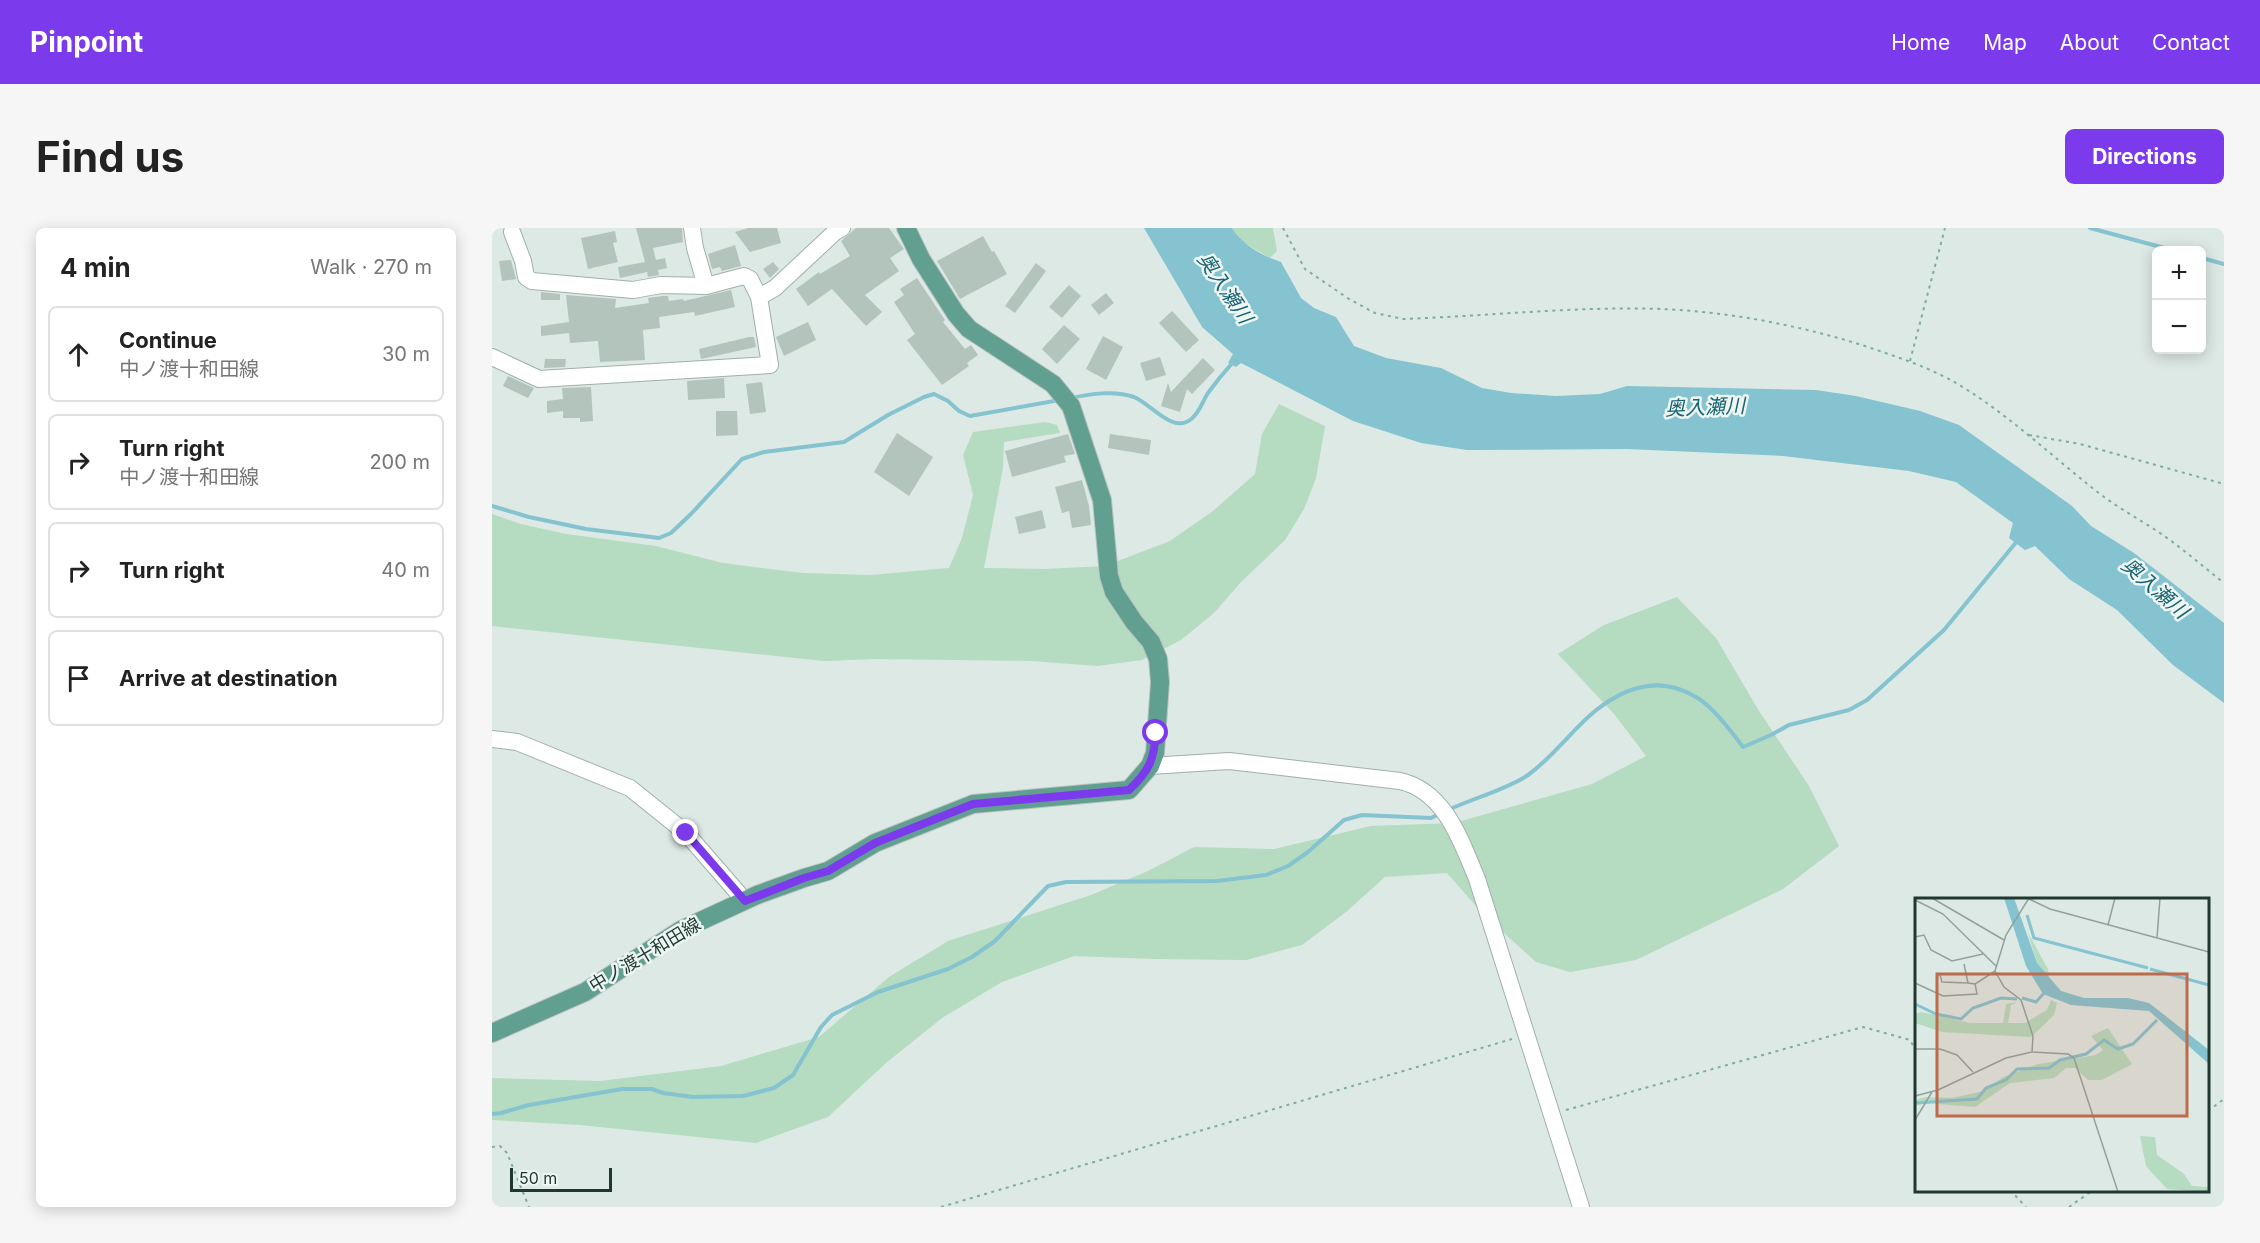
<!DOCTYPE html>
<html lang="en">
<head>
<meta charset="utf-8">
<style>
	:root { --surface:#fff; --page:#f6f6f6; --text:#222; --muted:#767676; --line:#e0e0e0; --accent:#7c3aed }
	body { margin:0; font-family:Inter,"Noto Sans JP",sans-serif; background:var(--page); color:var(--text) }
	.controls { position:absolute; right:18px; top:18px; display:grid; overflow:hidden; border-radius:9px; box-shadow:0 3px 15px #0003 }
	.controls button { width:54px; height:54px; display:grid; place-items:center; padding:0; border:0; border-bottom:2px solid var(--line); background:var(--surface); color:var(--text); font:30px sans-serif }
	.scale { position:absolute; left:18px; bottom:15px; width:102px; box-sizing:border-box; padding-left:6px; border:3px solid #1f3832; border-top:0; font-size:16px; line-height:21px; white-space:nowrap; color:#1f3832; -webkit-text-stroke:4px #edf6f2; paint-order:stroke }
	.stop { position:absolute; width:18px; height:18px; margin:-14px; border:4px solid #7c3aed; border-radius:50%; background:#fff }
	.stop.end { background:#7c3aed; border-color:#fff; box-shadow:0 2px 6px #0008 }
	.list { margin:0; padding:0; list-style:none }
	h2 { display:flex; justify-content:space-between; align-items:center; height:78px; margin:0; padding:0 24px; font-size:26px }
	h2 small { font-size:20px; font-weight:400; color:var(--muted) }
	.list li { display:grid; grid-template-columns:39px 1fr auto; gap:18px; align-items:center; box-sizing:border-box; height:96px; margin:0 12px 12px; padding:0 12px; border:2px solid var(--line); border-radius:9px }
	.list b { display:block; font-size:22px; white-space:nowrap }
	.list p { margin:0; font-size:20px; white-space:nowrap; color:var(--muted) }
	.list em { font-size:20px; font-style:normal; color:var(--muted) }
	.icon { flex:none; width:33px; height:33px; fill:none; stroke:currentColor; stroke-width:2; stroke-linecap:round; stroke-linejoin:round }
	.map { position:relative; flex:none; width:1732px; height:979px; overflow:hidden; border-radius:9px }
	header { display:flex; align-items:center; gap:36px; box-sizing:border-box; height:84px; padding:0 30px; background:var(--accent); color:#fff }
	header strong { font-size:28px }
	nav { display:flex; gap:33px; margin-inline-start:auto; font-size:21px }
	.intro { display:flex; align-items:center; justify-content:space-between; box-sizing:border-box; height:144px; padding:0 36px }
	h1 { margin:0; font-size:42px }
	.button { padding:15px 27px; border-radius:9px; background:var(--accent); color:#fff; font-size:21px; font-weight:700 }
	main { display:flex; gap:36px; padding:0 36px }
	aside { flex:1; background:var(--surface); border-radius:9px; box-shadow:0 3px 15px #0003 }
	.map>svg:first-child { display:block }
</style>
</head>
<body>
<header>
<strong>Pinpoint</strong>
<nav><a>Home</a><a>Map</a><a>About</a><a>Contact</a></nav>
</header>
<div class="intro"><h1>Find us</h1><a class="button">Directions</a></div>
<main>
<aside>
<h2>4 min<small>Walk · 270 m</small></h2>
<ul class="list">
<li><svg class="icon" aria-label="ahead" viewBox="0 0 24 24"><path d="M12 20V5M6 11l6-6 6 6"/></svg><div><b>Continue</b><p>中ノ渡十和田線</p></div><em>30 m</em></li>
<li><svg class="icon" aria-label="right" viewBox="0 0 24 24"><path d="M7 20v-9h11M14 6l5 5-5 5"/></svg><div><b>Turn right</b><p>中ノ渡十和田線</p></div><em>200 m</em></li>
<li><svg class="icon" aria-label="right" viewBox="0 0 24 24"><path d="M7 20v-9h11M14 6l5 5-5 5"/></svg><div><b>Turn right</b></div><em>40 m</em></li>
<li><svg class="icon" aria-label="arrive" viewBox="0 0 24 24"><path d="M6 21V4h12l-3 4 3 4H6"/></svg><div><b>Arrive at destination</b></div></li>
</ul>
</aside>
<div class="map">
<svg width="1732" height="979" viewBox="0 0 1732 979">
	<rect width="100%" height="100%" fill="#dde9e4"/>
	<!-- green -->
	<g fill="#b5dbc0">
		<polygon points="740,0 781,0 785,23 778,30 746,11"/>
		<polygon points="787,176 833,198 824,250 812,281 793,312 749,354 722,385 689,412 650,432 606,438 540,433 382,431 332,433 0,398 0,286 29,296 74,306 164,318 231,335 311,345 379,347 457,340 470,310 481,267 471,227 481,204 553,194 565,197 568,205 512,214 511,240 492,340 552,341 613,338 678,313 721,283 763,246 770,206"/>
		<polygon points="1185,369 1224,410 1267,483 1317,558 1347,618 1291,661 1144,732 1078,744 1044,734 990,685 955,645 893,649 854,684 810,717 754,732 662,731 582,728 510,754 450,790 394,835 336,889 264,915 88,897 0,892 0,850 108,853 229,838 327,809 397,749 456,713 599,667 656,643 702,619 782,621 879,598 962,595 1100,556 1154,528 1123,487 1066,426 1112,397"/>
	</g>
	<!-- water -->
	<path fill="#84c3cf" d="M652,0H740C750,17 771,28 789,34L809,70L822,80L844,89L862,118L894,130L949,140L990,160L1019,165L1064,168L1108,166L1135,158L1324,162L1364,168L1428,183L1467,197L1580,278L1599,298L1642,325L1732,395V475L1681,437L1625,382L1577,351L1543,318L1533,322L1517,310L1521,295L1464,254L1417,243L1291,228L1135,221L975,222L929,215L861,193L749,135L744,139L736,135L741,126L710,99Z"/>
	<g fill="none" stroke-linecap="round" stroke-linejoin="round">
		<!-- stream -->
		<g stroke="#84c3cf" stroke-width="4">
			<polyline points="1598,0 1680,22"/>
			<polyline points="1710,30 1732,36"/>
			<path d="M579,170C598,166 622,162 642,169C659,176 680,205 698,192C708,185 710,174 716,165C724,154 733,143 742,133"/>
			<polyline points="0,278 37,289 94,301 167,310 179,305 199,286 250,231 272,224 352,214 396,187 432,169 442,166 456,173 467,183 478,188 568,172"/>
			<path d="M956,582C979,571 1016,561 1036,547C1061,529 1079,503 1103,483C1133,459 1168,447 1204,469C1220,478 1240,504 1251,519L1279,507L1297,497L1357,482L1375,472L1452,402L1526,312"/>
			<polyline points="0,886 9,885 37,877 130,861 160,861 171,865 201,869 251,868 282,860 301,847 329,799 340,787 386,764 456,741 480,729 503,713 556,658 574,654 725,653 774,647 796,638 816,624 852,592 870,587 939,590 947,586"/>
		</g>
	</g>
	<!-- building -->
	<g fill="#b3c4bd">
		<polygon points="144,0 190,0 191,14 161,20 164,32 173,30 175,40 166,42 167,47 156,49 155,44 128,50 126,39 153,34"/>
		<polygon points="256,0 285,0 289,15 258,24 243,4"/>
		<polygon points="364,0 397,0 412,21 398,30 407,43 373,67 390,84 374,98 340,61 316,78 304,61 327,44 328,46 358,28 349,13"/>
		<polygon points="123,3 125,14 121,15 126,34 96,41 89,10"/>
		<polygon points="491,8 500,24 502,23 515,46 468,71 445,33"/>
		<polygon points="243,17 249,38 230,43 228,39 220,41 216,26"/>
		<polygon points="19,32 24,51 10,53 7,33"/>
		<polygon points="281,34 287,41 278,50 271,41"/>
		<polygon points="544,35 554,43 523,85 513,78"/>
		<polygon points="425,50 453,92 451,94 473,121 479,117 486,127 475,135 477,138 450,157 415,112 423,106 402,74 412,67 408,61"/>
		<polygon points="577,57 589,68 570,90 557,79"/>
		<polygon points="239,62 243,79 203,88 202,84 167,89 168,100 151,102 153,132 108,134 106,113 78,115 77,105 49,108 49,98 77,94 74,67 124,71 123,80 157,75 156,70 170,68 176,68 177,73 191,71 192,73"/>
		<polygon points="49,64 68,66 68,72 49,72"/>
		<polygon points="614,65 622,75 607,87 599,77"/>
		<polygon points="680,83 707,112 694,124 667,95"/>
		<polygon points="316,94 324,112 292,128 284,109"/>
		<polygon points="572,97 588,111 565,136 550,121"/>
		<polygon points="611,108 631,119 614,152 594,141"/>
		<polygon points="257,109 262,109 264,119 209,131 207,121"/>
		<polygon points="668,129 674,147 654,153 648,135"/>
		<polygon points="711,130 723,142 700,166 695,161 688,184 669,178 676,155 679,164"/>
		<polygon points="53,131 74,131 73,139 52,140"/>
		<polygon points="16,148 42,160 36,170 11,158"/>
		<polygon points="232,150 233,170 196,172 195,153"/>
		<polygon points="270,154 274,184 258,186 254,156"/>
		<polygon points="99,159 101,193 88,194 88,190 71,190 71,183 55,185 55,173 71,171 70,160"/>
		<polygon points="224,183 245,183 246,207 224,208"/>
		<polygon points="405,205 441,229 417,268 382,244"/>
		<polygon points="576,206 583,226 572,228 574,234 520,249 513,223"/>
		<polygon points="618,206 659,212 657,227 616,220"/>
		<polygon points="590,252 597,278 599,297 580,300 577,283 570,285 563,259"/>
		<polygon points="550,282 554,300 527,306 523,289"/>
	</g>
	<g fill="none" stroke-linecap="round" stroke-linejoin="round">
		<!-- minor casing -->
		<g stroke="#a0b0ab" stroke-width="18">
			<g id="minor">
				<polyline points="200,0 203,20 214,58 252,48 258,51 267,69"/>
				<polyline points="20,4 31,33 34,49 40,53 141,62 169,57 214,58"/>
				<polyline points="0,129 47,151 278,137 267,69 283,60 343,4 350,0"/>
				<polyline points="0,511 25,514 138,560 194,605 253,673"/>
				<path d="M658,538L737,533L908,553C953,563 969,613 985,651L1089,979"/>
			</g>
		</g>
		<!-- major casing -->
		<g stroke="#bcc3c2" stroke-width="20">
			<polyline id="major" points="0,805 93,764 189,702 265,667 312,650 336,643 383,615 481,576 637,562 658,538 663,525 668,454 666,431 659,414 642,394 622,364 617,348 610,272 579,178 561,156 477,101 464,86 429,31 414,0"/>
		</g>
		<!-- path -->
		<g stroke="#7dad9f" stroke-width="2" stroke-dasharray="3 4.5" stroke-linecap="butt">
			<path d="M791,0L813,41L857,71L883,85L911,91C997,88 1084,78 1170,81C1238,84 1305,97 1370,117C1399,127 1428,136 1455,150C1507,178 1556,225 1603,262C1624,279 1649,292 1671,307C1692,322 1712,339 1732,355"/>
			<polyline points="1418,133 1453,0"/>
			<polyline points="1537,207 1588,216 1732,256"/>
			<polyline points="1074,882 1371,799 1418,812 1424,823"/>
			<polyline points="1716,883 1732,871"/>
			<polyline points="0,919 8,918 15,925 37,979"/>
			<polyline points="1518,962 1534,979"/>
			<polyline points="449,979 1020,811"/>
			<polyline points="1577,979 1601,962"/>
		</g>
		<!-- minor -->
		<use href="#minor" stroke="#fff" stroke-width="16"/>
		<!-- major -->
		<use href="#major" stroke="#619f90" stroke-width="18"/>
	</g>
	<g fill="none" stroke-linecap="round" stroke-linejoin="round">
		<!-- route -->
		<path stroke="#7c3aed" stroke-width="8" d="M194,605L253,673L312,650L336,643L383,615L481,576L637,562C657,543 662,532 664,505"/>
	</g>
	<g text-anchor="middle" stroke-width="5" stroke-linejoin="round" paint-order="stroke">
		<!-- street labels -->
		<g font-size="18" fill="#1f3832" stroke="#edf6f2">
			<text transform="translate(153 727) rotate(-31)" y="6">中ノ渡十和田線</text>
		</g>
		<!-- water labels -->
		<g font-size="20" font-style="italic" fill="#1a6373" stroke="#edf6f2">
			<text transform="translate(733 60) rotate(56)" y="7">奥入瀬川</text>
			<text transform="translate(1213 179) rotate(-2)" y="7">奥入瀬川</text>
			<text transform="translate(1663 360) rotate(41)" y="7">奥入瀬川</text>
		</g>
	</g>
	<!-- overview -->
	<g transform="translate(1423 670)">
		<rect width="294" height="294" fill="#dde9e4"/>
		<path d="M113,35L133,71L134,80L122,65ZM136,102L142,105L139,117L116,139L27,134L0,125V116L6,114L55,125H88L91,106L102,104L96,107L93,125H110L132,112ZM193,130L217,166L187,182H173L160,170H151L139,180L95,185L60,209L11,205L0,208V202L10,199L37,200L69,193L88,179L123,166L181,157L188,152L176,138ZM225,238L240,239L242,257L269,276L277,288L294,289V294L252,291L231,268Z" fill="#b5dbc0"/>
		<path d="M89,0H99L122,65L146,93L169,100H213L234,105L294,152V166L234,113L156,107L128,96L111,68Z" fill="#84c3cf"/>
		<path fill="none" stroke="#84c3cf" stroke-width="3" d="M112,17L119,40L233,70M235,71L294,87M107,100L121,104L129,95M0,106L21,116L46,121L58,110L86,100L102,101M0,205L62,201L71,190L91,182L102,171L134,170L145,162L171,156L189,142L203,151L218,146L242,122"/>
		<path fill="none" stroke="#91a29d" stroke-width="1.5" d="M17,0L89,42M112,0L135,11L294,54M0,2L28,16L81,68M193,27L200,0M0,39L9,37L16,52L37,63L68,56M242,40L245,0M49,66L53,85L60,86M25,77L27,84L53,85M0,85L28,98L62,96L60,86L80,73M0,151H25L42,157L58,174M117,154L153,156L159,160L203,294M0,198L23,192L91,160L117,154L118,138L106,102L89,89L80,73L91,37L114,0M0,222L17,194"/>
		<path fill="#bc6b4b" fill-opacity="0.15" stroke="#bc6b4b" stroke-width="3" d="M22,76H272V218H22Z"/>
		<rect width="294" height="294" fill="none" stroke="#1f3832" stroke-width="3"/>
	</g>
</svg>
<div class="controls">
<button>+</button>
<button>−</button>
</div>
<div class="scale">50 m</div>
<div class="stop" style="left:664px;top:505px"></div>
<div class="stop end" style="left:194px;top:605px"></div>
</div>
</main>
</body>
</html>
